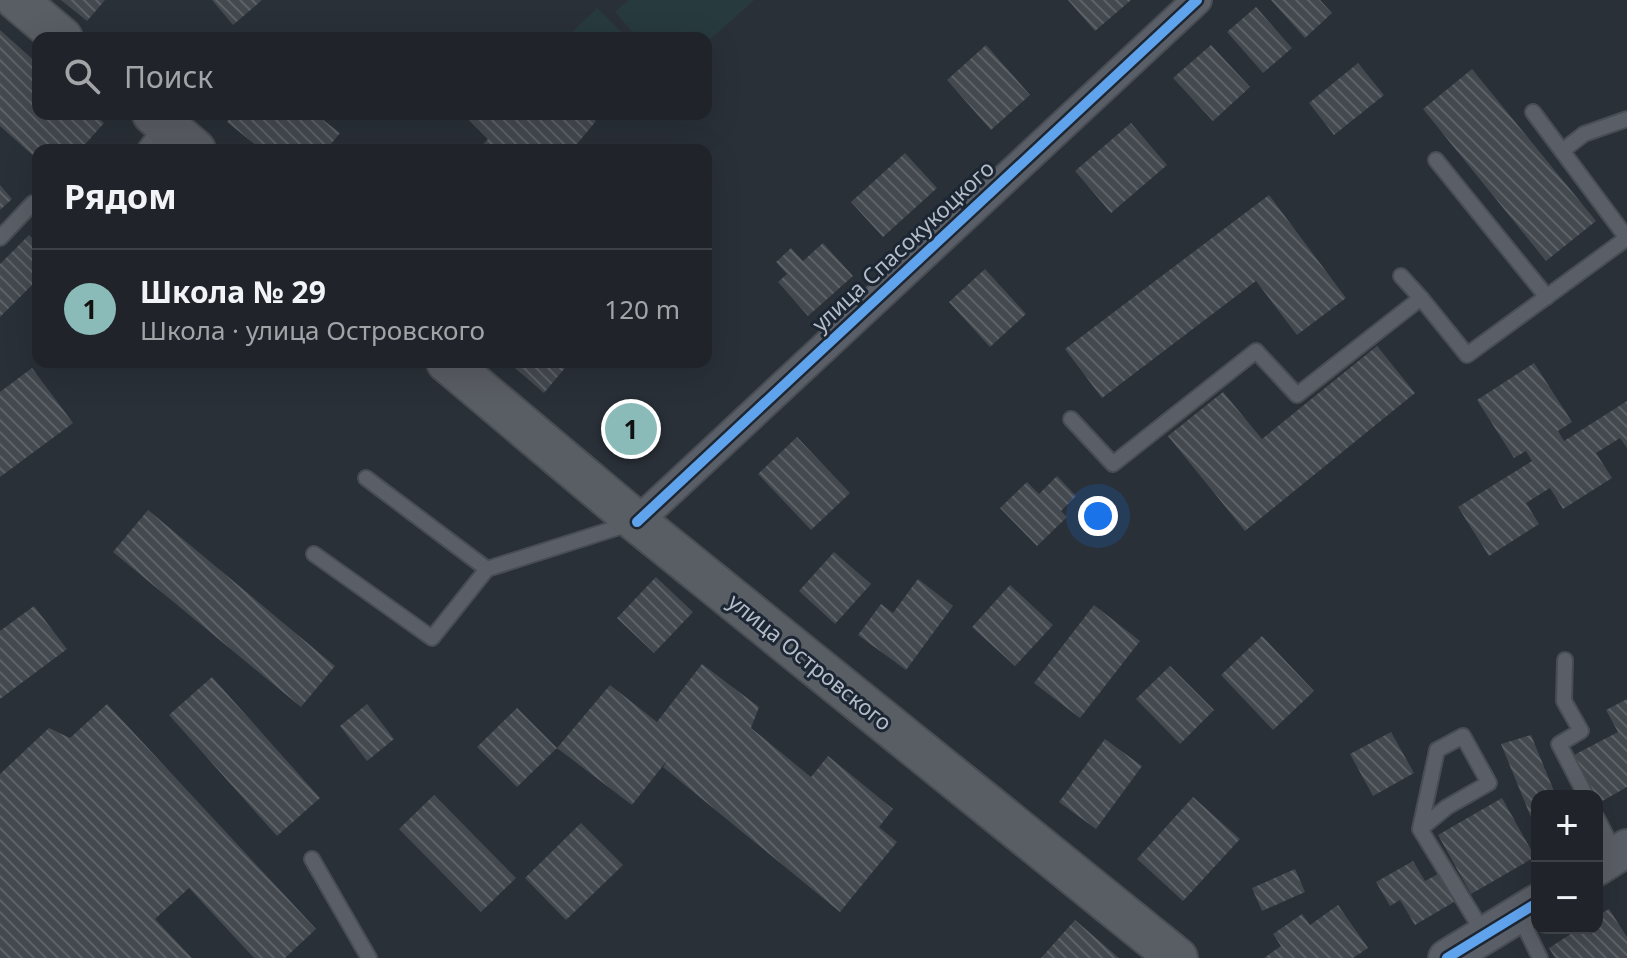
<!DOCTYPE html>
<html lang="ru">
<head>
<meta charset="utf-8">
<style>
	:root { --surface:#20242a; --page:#282c32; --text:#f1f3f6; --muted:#a2a4a8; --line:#3d4147; --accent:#8bbbb9 }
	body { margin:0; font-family:"Noto Sans",sans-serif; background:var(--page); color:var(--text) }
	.controls { position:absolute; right:24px; bottom:24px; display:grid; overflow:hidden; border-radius:16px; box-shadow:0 8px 32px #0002 }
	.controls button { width:72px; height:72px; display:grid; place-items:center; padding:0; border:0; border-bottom:2px solid var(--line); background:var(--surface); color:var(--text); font:40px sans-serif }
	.you { position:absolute; left:1098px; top:516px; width:28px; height:28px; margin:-20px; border:6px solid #fff; border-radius:50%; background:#1a73e8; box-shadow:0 0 0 12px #1a73e833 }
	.badge { display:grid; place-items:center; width:52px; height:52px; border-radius:50%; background:var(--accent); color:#111; font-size:26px; font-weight:700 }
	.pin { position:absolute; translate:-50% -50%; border:4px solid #fff; box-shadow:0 2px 8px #0006 }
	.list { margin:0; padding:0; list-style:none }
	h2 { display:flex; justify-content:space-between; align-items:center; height:104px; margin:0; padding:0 32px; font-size:34px }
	h2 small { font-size:26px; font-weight:400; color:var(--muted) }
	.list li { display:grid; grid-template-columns:52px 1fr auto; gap:24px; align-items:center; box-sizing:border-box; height:120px; padding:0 32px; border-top:2px solid var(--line) }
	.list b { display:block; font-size:30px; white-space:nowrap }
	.list p { margin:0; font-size:26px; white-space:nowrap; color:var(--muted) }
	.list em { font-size:26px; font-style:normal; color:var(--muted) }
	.icon { flex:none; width:44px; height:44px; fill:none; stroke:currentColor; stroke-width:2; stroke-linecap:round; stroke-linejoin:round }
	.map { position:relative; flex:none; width:1627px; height:958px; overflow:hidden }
	.search { position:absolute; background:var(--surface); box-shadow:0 8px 32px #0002; left:32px; top:32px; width:680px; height:88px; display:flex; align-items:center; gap:20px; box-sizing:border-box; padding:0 28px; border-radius:16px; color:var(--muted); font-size:30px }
	.panel { position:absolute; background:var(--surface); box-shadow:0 8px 32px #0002; left:32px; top:144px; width:680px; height:224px; border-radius:16px }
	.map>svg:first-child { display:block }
</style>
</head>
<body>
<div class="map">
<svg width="1627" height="958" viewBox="0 0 1627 958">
	<defs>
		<pattern id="building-back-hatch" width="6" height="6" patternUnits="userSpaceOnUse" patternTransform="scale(2)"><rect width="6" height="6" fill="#444950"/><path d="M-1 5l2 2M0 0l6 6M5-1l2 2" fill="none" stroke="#5d6168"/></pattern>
	</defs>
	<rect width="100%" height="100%" fill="#2a3038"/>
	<!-- park -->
	<g fill="#273a3e">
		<polygon points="629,0 754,0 706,43 706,38 638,38 615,12"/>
		<polygon points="597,8 627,38 566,38"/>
	</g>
	<!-- building -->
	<g fill="url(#building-back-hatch)">
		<polygon points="61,0 105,0 87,21"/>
		<polygon points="212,0 262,0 233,25"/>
		<polygon points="1068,0 1131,0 1095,31"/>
		<polygon points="1271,0 1320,0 1332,13 1305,38"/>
		<polygon points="1256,7 1292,48 1263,73 1227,32"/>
		<polygon points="0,30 38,64 38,114 94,114 104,123 80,150 38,150 38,160 0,126"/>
		<polygon points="986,45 1030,95 991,130 947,80"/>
		<polygon points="1211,45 1250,87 1213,121 1173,78"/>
		<polygon points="1358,63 1384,95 1334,135 1309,103"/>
		<polygon points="1472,69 1596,221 1546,261 1423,109"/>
		<polygon points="233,114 326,114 322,119 340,133 326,150 262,150 227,122"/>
		<polygon points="463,114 588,114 596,121 572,150 478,150 488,139"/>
		<polygon points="1131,123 1167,165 1111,213 1075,171"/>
		<polygon points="905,153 937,188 883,237 851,202"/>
		<polygon points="0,185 12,199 0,210"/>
		<polygon points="1269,195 1346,298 1297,335 1256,281 1102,398 1065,349"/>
		<polygon points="29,235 38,244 38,279 0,317 0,264"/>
		<polygon points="823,243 853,276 808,316 778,282 787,274 776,262 791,248 803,261"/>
		<polygon points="985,269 1026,314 990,347 949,302"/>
		<polygon points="1377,346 1415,393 1245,531 1168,436 1223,392 1262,439"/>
		<polygon points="508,362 570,362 544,393"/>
		<polygon points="1534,363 1572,422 1558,431 1564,441 1627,401 1627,448 1620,438 1596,453 1612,478 1563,509 1550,488 1526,503 1539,524 1489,556 1458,507 1532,461 1526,451 1514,458 1477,400"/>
		<polygon points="32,368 73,423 0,477 0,392"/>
		<polygon points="797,437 850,493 811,530 758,474"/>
		<polygon points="1057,476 1076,496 1061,511 1067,517 1037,546 1000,508 1027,482 1039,494"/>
		<polygon points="148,510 335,666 301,707 113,552"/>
		<polygon points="834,552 871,584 835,624 799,591"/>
		<polygon points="656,577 693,612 654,653 617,618"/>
		<polygon points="918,579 953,606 906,670 858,635 881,604 893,613"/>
		<polygon points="1010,585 1053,625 1015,666 972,627"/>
		<polygon points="1094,605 1140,641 1080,718 1034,683"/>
		<polygon points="34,606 67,649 0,699 0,631"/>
		<polygon points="1262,636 1314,691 1273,730 1221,675"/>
		<polygon points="702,664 759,707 751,728 811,777 828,756 893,809 879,827 897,842 840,912 663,767 669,758 632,805 557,748 517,787 477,747 517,708 557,748 610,685 657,722"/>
		<polygon points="1170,666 1214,710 1180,744 1136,699"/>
		<polygon points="212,677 320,798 277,836 169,715"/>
		<polygon points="1627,699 1627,787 1597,804 1597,796 1593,796 1572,756 1618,732 1606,710"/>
		<polygon points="107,704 316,929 285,958 254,958 189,888 155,919 192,958 0,958 0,774 49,728 70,738"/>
		<polygon points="367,704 394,739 367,761 340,726"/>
		<polygon points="1391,732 1414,773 1373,796 1350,754"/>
		<polygon points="1531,735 1556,796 1537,796 1537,832 1501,744"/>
		<polygon points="1105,739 1142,766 1096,829 1059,802"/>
		<polygon points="434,795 516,878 481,912 399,829"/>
		<polygon points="1193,797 1240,839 1183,901 1137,859"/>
		<polygon points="1502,798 1535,857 1471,894 1438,835"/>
		<polygon points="581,823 623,865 566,920 525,878"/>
		<polygon points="1413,861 1425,881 1438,874 1454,902 1415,925 1400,900 1390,906 1376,882"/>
		<polygon points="1295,869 1305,892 1262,911 1252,888"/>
		<polygon points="1338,905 1368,948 1353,958 1264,958 1281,946 1273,934 1302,914 1310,925"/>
		<polygon points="1609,909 1627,937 1627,958 1555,958 1549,948 1580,928 1597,928 1597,916"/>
		<polygon points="1075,920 1119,958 1041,958"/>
	</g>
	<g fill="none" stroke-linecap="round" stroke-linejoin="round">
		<!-- service casing -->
		<g stroke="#484c53" stroke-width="18">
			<g id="service">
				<polyline points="144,150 163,124"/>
				<polyline points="1562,151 1584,134 1627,119"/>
				<polyline points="1436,160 1547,297"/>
				<polyline points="0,238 33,203 38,203"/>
				<polyline points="1401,276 1421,298"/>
				<polyline points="1071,419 1113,464 1256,351 1297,395 1421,298 1467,355 1627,238 1533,112"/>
				<polyline points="366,478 487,569"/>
				<polyline points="314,554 432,638 487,569 632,523"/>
				<polyline points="1565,660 1564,701 1581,731 1559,744 1586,796"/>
				<polyline points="1597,818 1616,855"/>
				<polyline points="1420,829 1447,807 1489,783 1463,736 1437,750 1420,829 1485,935"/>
				<polyline points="312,859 369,958"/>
				<polyline points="1519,915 1540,958"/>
			</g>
		</g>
		<!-- minor casing -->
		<g stroke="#484c53" stroke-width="32">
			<polyline id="minor" points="637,522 1197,0"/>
		</g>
		<!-- tertiary casing -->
		<g stroke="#484c53" stroke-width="40">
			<g id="tertiary">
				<polyline points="1597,867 1627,848"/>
				<polyline points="1447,958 1537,903"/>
			</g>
		</g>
		<!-- secondary casing -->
		<g stroke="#484c53" stroke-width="44">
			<g id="secondary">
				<polyline points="17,0 62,38"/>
				<polyline points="153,114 195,150"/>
				<polyline points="447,362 637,522 1177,958"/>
			</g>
		</g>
		<!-- service -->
		<use href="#service" stroke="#5a5e66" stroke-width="14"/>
		<!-- minor -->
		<use href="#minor" stroke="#5a5e66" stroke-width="28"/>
		<!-- tertiary -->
		<use href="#tertiary" stroke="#5a5e66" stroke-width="36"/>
		<!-- secondary -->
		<use href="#secondary" stroke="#595d64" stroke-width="40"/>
		<!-- cycleway casing -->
		<g stroke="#1d2633" stroke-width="15">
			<g id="cycleway">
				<polyline points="637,522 1197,0"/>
				<polyline points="1447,958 1537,903"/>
			</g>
		</g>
		<!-- cycleway -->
		<use href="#cycleway" stroke="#60a3ed" stroke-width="10"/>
	</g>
	<g text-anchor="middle" stroke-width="6" stroke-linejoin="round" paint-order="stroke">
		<!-- street labels -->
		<g font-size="22" fill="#b4bcc9" stroke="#1d2633">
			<text transform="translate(903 246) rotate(-43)" y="8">улица Спасокукоцкого</text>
			<text transform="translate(810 662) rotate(39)" y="8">улица Островского</text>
		</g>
	</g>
</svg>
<div class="controls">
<button>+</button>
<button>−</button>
</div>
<div class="you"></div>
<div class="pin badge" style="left:631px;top:429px">1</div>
<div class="search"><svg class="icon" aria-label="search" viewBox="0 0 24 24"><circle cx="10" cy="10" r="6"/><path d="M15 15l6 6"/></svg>Поиск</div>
<section class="panel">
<h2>Рядом<small></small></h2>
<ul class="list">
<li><span class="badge">1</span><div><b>Школа № 29</b><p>Школа · улица Островского</p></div><em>120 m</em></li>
</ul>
</section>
</div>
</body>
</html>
